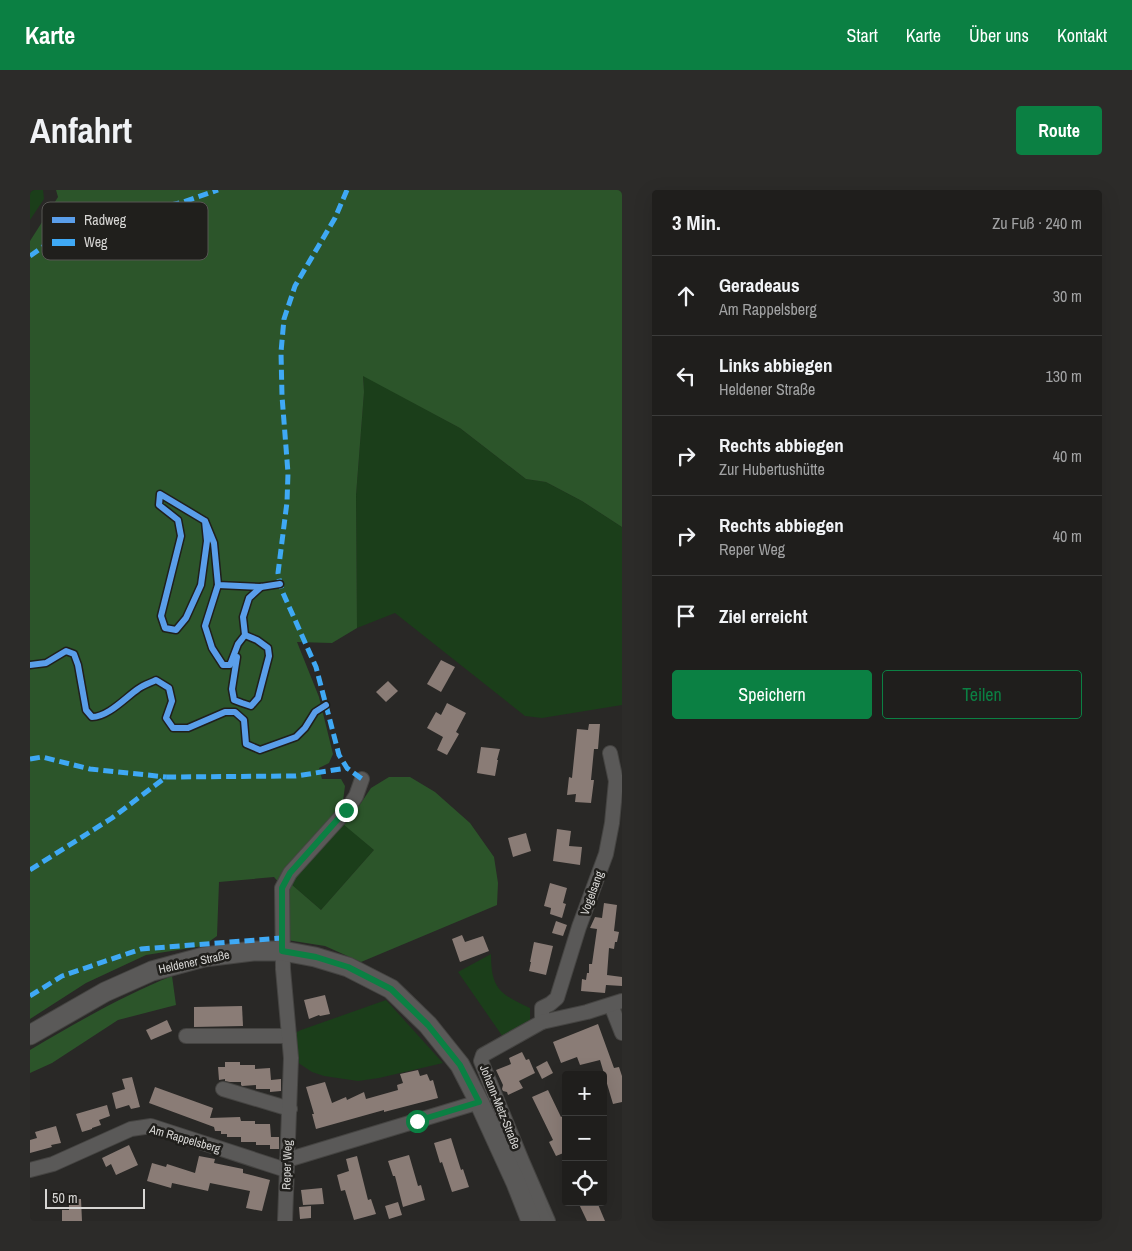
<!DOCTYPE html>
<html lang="de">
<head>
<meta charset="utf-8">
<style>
	:root { --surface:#1f1e1c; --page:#2c2b29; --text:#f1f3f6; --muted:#a1a2a3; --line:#3c3c3b; --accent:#0b8043 }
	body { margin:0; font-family:"Archivo Narrow",sans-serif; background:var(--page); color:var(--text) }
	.controls { position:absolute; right:15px; bottom:15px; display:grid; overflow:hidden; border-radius:5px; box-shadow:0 5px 20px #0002 }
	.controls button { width:45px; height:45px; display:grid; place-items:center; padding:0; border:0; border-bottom:1px solid var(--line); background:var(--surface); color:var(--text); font:25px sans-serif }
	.scale { position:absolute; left:15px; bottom:12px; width:100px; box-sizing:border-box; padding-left:5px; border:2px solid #d7d6d4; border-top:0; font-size:14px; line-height:18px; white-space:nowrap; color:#d7d6d4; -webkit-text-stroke:4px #201f1c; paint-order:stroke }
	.stop { position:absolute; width:15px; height:15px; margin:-11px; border:4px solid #0b8043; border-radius:50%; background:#fff }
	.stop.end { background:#0b8043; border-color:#fff; box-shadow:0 1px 5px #0008 }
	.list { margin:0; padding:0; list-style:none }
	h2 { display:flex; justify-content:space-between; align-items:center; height:65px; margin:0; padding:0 20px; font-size:21px }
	h2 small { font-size:16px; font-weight:400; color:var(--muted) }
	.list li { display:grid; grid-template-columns:32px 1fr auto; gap:15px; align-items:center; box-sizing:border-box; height:80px; padding:0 20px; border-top:1px solid var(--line) }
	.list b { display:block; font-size:19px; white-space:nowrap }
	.list p { margin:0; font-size:16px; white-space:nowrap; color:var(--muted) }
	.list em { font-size:16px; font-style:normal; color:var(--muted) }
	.actions { display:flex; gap:10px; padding:15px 20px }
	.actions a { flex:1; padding:11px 0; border:1px solid var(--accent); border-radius:5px; text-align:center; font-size:18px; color:var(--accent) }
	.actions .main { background:var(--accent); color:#fff }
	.icon { flex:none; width:28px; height:28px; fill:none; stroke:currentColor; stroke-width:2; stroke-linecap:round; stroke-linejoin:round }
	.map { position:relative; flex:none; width:592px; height:1031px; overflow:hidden; border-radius:5px }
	header { display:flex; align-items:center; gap:30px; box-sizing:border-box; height:70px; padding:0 25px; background:var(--accent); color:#fff }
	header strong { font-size:24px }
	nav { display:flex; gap:28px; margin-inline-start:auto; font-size:18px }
	.intro { display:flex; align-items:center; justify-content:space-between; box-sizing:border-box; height:120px; padding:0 30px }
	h1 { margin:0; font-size:35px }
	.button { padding:12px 22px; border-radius:5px; background:var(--accent); color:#fff; font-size:18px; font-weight:700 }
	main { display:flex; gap:30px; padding:0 30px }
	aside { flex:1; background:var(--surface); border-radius:5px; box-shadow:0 5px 20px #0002 }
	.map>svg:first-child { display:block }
</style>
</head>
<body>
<header>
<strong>Karte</strong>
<nav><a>Start</a><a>Karte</a><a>Über uns</a><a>Kontakt</a></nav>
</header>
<div class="intro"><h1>Anfahrt</h1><a class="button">Route</a></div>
<main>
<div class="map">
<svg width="592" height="1031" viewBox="0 0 592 1031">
	<rect width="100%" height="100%" fill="#292826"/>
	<!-- green -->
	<g fill="#1b3e1a">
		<polygon points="0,0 13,0 14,9 0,30"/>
		<polygon points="333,185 430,238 496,289 516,292 552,311 592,337 592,515 512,528 495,526 365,423 327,438 326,305 334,202"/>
		<polygon points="313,633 344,660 291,720 261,694"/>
		<path d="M461,764C461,799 470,804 500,818V832L473,847L428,782Z"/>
		<polygon points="356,810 413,873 349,888 328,891 294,886 282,882 261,868 259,846 271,840"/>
	</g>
	<!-- forest -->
	<g fill="#2c552a" fill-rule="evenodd">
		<path d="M26,0H592V337L552,311L516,292L496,289L430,238L333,186L334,202L326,305L327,438L302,453L267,452L289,507L303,564L299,573L289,578L292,589H311L315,596L313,611L329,616L341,598L359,587H380L405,602L440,633L464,667L468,693L467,715L331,772L295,756L257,750L259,704L244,687L189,692L187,746L173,756L116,765L56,793L0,829V51L28,7ZM313,634L344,660L291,720L261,694Z"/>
		<path d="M142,786L146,815L88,830L22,873L0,883V860C46,833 92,806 142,786Z"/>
	</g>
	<!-- building -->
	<g fill="#8a7c76">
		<polygon points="411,470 425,477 411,502 397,494"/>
		<polygon points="358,491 368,501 356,512 346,502"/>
		<polygon points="417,513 436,523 426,542 429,544 417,565 407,560 413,547 397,538 406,522 411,525"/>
		<polygon points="559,534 570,534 568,559 564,559 561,590 564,590 561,613 545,612 546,604 537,605 539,587 542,588 547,539 558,540"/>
		<polygon points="451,557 470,559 467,570 468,570 465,586 447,583"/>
		<polygon points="527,639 541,641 539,656 552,657 550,675 523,671"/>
		<polygon points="496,643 501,661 483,667 478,648"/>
		<polygon points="520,693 537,698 533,713 536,714 532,728 520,724 521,718 514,716"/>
		<polygon points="574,713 587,715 584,741 589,742 587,752 585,752 584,759 579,758 577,785 592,787 592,796 576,795 575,803 551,801 552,789 556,790 557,783 559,783 559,774 562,774 567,739 560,738 565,727 572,728"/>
		<polygon points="526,731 537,735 533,746 522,743"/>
		<polygon points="432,745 435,752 453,746 459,761 430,772 422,749"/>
		<polygon points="504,752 523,756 516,785 499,781 501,772 500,772"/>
		<polygon points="295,805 300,824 290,826 289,825 279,829 274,810"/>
		<polygon points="212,816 213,836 164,837 164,817"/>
		<polygon points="137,830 142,841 121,850 116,840"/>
		<polygon points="568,834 584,878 589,877 592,886 592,912 583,914 570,870 550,875 547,867 531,873 523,852"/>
		<polygon points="492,862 496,870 499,869 505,883 489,891 493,898 478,905 477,902 473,901 472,899 473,895 466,880 481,874 479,868"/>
		<polygon points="517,871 523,883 512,889 506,877"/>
		<polygon points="195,872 210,872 210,875 225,875 225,879 240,878 241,890 251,889 251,901 240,902 240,899 226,899 226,895 212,896 211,895 211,892 200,892 195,891 195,889 189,890 188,877 195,877"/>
		<polygon points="388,880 390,886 397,884 400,891 403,890 408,908 354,922 354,920 286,939 282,924 284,924 276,897 295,892 302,913 316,907 317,910 334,902 336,909 368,900 367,895 373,893 370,884"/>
		<polygon points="102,887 110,917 101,919 99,915 86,919 82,903 95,899 92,889"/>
		<polygon points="125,897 183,918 180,928 210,927 211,931 225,931 225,934 240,934 241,947 249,947 249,959 240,959 240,955 226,955 226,952 211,952 211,947 197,947 197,944 191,944 191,941 185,941 184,937 119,913"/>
		<polygon points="518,900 531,927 536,924 536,962 526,966 519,952 523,950 502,907"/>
		<polygon points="77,915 80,926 69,930 71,935 62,938 62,939 52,942 46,924"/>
		<polygon points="26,936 31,953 21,955 22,957 0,963 0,950 7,948 5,942"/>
		<polygon points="421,948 431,980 433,979 439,997 422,1002 412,972 410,973 404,953"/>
		<polygon points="99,955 108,975 86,985 81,974 76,977 72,968"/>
		<polygon points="379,965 388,996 391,995 395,1010 373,1017 365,986 363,986 358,971"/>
		<polygon points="169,966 185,969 184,973 213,979 213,983 240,990 232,1021 216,1018 220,1001 180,993 178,1001 142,993 141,998 117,991 122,973 136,977 137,974 165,983"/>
		<polygon points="327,966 338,1010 341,1009 346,1024 324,1030 315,1000 311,1001 307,985 319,981 316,969"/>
		<polygon points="292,998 294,1014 273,1015 271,1000"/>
		<polygon points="39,1009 51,1009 52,1031 32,1031 32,1020 39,1020"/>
		<polygon points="368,1012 372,1025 359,1029 355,1016"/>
		<polygon points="548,1012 567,1012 575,1031 557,1031"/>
		<polygon points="281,1016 281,1028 270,1029 269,1017"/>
	</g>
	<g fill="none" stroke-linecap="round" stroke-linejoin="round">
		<!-- minor casing -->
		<g stroke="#454442" stroke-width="16">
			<g id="minor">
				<polyline points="581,815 592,843"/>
				<polyline points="512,832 512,818 520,814 527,808 549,737 576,664 582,633 586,591 580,563"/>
				<polyline points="156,846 259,846"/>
				<polyline points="193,899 260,919"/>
				<polyline points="257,970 449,912"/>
				<polyline points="0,980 23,974 101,939 121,936 256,980"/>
				<polyline points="255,1031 261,868 253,779 252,698 260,683 316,621 326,606 332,589"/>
				<polyline points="518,1031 492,971 451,871 453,865 512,832 557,822 592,811"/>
			</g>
		</g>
		<!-- secondary casing -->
		<g stroke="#454442" stroke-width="21">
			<polyline id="secondary" points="0,845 75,802 122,781 174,767 223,761 253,761 285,767 318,777 361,799 398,835 430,875 449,912 486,993 501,1031"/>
		</g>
		<!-- minor -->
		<use href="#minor" stroke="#5a5958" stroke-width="14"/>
		<!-- secondary -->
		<use href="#secondary" stroke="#5a5958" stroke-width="19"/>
		<!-- quiet -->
		<g stroke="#3fa9f5" stroke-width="5" stroke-dasharray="10 5" stroke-linecap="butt">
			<polyline points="317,0 305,28 265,96 254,129 251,162 252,206 258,283 257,312 248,383 250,394 253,403 286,477 309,565 317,578 332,589"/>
			<polyline points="0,66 21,51 94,26 153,12 188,0"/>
			<polyline points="0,569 12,567 60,579 136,587"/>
			<polyline points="0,680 82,628 136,587 266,586 317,578"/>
			<polyline points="0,806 32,786 111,759 252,748"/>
		</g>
		<!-- cycleway casing -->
		<g stroke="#201f1c" stroke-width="9">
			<g id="cycleway">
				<polyline points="175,331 177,351 171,395 156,428 146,440 135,438 131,426 151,346 148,330 129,315 130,304 175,331 184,353 188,395 231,397 250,394"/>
				<polyline points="188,395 175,436 182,458 193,475 200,475 208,454 215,445 213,427 219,408 231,397"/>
				<polyline points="207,467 202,499 204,510 212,513 221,516 228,508 239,466 238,458 227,450 215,445"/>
				<path d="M0,475L16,473L36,461L44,464L48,475L56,520L62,527C78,527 95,508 108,499C113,495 120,493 126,490L139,498L142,511L136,528L143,538H158L195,522H205L214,530L216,554L230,560L266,547L275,538L285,522L296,515"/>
			</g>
		</g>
		<!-- cycleway -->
		<use href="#cycleway" stroke="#5a9eea" stroke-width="6"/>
	</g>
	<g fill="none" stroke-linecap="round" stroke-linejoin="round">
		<!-- route -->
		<polyline stroke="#0b8043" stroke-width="6" points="316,620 260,683 252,698 252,761 286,767 318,777 361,799 398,835 430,875 449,912 387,931"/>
	</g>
	<g text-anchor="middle" stroke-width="5" stroke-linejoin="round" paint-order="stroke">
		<!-- street labels -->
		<g font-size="12" fill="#d7d6d4" stroke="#201f1c">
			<text transform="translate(562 703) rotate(-70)" y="4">Vogelsang</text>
			<text transform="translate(164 772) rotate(-12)" y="4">Heldener Straße</text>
			<text transform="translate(470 917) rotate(68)" y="4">Johann-Metz-Straße</text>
			<text transform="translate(155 949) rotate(16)" y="4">Am Rappelsberg</text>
			<text transform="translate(257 975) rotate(-88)" y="4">Reper Weg</text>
		</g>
	</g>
	<!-- legend -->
	<rect x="12" y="12" width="166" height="58" rx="8" fill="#201f1c" stroke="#575653" stroke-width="1"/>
	<rect x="22" y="27" width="23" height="6" fill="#5a9eea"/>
	<rect x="22" y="49" width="23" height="7" fill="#3fa9f5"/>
	<g font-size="14" fill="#d7d6d4">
		<text x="54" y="35">Radweg</text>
		<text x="54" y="57">Weg</text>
	</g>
</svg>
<div class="controls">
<button>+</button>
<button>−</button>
<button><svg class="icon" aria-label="locate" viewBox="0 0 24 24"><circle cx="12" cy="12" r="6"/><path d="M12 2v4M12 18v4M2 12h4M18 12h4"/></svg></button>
</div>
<div class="scale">50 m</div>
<div class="stop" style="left:387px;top:931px"></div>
<div class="stop end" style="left:316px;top:620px"></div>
</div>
<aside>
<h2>3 Min.<small>Zu Fuß · 240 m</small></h2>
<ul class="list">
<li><svg class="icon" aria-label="ahead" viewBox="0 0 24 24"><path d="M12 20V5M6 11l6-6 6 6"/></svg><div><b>Geradeaus</b><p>Am Rappelsberg</p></div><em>30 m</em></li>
<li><svg class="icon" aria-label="left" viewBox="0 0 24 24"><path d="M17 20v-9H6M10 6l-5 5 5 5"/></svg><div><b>Links abbiegen</b><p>Heldener Straße</p></div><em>130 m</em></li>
<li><svg class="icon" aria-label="right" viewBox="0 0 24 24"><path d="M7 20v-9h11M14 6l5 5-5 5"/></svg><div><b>Rechts abbiegen</b><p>Zur Hubertushütte</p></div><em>40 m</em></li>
<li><svg class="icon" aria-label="right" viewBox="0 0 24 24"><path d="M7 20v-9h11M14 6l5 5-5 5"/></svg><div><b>Rechts abbiegen</b><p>Reper Weg</p></div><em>40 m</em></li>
<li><svg class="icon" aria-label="arrive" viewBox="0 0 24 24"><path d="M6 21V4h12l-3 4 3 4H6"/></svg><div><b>Ziel erreicht</b></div></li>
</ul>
<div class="actions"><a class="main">Speichern</a><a>Teilen</a></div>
</aside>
</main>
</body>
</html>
